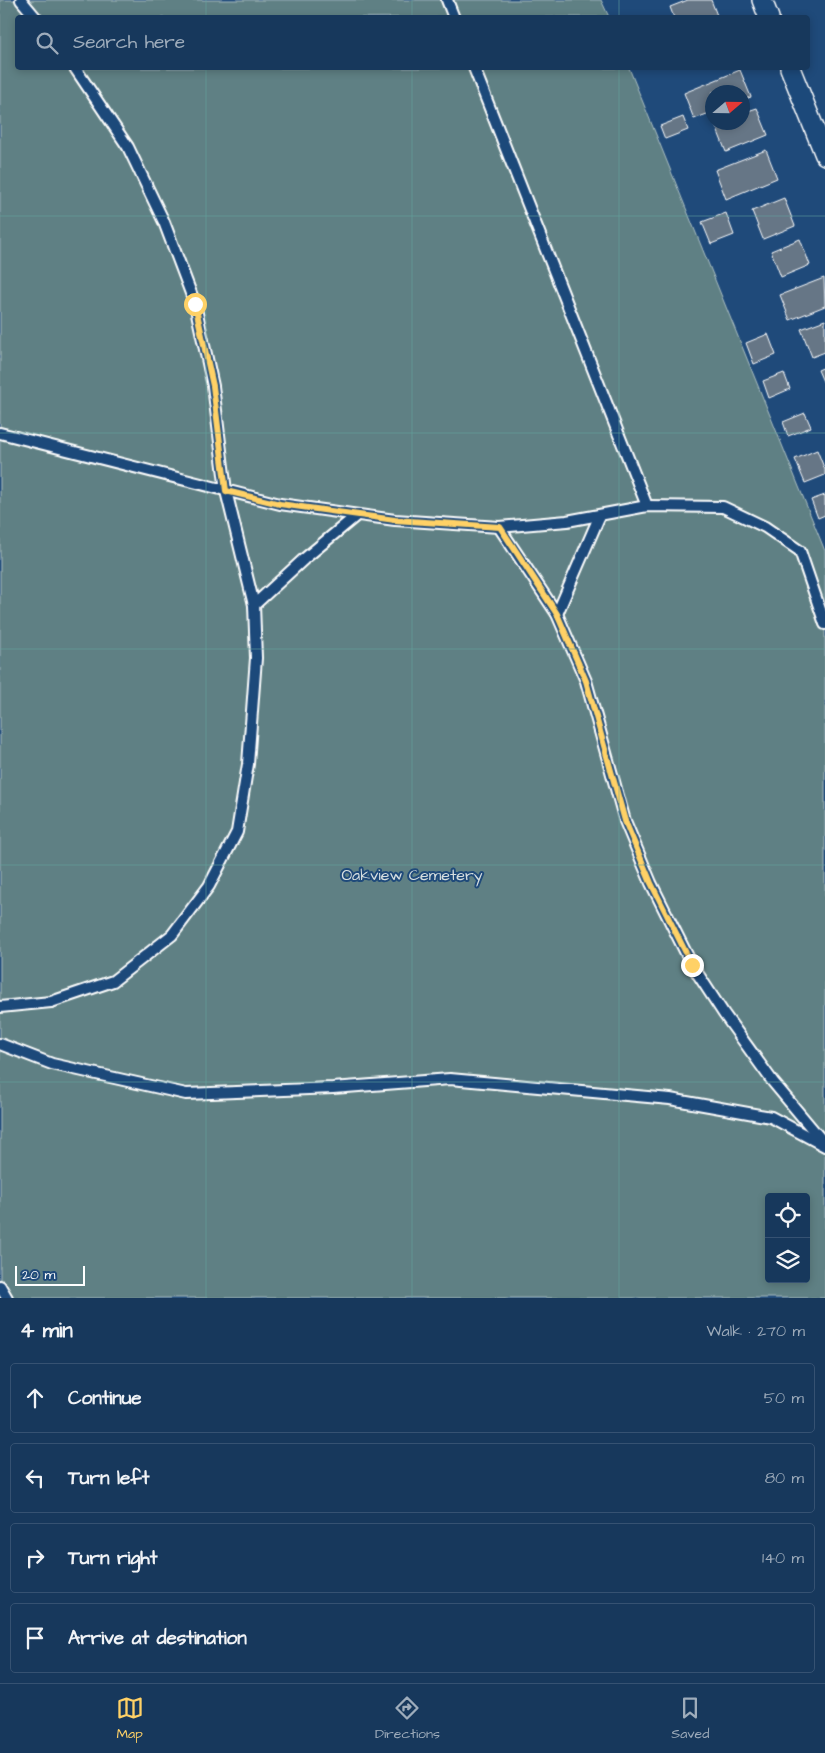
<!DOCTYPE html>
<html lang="en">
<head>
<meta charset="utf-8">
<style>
	:root { --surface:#17385c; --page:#203f62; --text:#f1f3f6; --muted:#9eacbb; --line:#365272; --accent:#ffd166 }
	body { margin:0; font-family:"Architects Daughter",sans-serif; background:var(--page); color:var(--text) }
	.controls { position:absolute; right:15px; bottom:15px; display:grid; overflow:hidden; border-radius:5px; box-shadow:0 2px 8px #0003 }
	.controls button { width:45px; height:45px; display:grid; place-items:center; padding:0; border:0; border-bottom:1px solid var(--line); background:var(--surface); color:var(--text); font:25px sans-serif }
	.compass { position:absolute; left:705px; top:85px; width:45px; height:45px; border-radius:50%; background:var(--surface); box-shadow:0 2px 8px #0003; rotate:70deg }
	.scale { position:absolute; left:15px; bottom:12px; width:70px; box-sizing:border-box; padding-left:5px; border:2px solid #fff; border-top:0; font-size:14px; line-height:18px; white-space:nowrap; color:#fff; -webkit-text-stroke:4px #1f4a7a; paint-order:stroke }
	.stop { position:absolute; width:15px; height:15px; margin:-11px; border:4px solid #ffd166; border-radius:50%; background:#fff }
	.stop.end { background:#ffd166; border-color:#fff; box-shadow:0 1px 5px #0008 }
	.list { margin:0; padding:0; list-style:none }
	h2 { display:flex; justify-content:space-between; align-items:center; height:65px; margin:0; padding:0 20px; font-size:21px }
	h2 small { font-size:16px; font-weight:400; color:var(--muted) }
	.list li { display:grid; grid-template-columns:32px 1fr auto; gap:15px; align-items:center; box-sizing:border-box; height:70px; margin:0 10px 10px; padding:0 10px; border:1px solid var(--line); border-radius:5px }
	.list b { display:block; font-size:19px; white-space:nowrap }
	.list em { font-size:16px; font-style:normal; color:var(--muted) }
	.icon { flex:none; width:28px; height:28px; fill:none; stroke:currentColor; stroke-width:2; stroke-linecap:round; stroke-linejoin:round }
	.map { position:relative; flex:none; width:825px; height:1298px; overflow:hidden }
	.search { position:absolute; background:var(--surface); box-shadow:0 2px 8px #0003; left:15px; right:15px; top:15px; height:55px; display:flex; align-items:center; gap:12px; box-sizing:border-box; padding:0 18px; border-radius:5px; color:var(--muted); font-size:19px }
	.sheet { height:385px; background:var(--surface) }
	nav { display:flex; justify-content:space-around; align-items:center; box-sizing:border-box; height:70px; border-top:1px solid var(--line); background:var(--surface); font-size:14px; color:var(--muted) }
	nav a { display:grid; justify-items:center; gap:2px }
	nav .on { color:var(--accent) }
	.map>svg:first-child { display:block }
</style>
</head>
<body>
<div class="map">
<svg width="825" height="1298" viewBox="0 0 825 1298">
	<rect width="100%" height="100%" fill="#1f4a7a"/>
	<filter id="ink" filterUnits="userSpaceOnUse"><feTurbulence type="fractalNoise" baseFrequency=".02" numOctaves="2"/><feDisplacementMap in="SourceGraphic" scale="10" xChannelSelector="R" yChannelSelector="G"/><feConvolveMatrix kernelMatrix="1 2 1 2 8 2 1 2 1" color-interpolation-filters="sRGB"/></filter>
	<g filter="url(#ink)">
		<!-- green -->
		<path fill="#5e8084" stroke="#aec0c2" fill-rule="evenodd" d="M0,0H601L609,17L18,18V68H629L825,551V1298H0ZM769,1197H806V1279H769Z"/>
		<!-- building -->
		<g fill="#667686" stroke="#fff">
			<polygon points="688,0 711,0 718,18 674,18 670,7"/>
			<polygon points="740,70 751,97 742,100 742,92 712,92 712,112 694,119 684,93"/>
			<polygon points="757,108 768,135 726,152 715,124 720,122 742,122 742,113"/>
			<polygon points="683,117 688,130 665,139 660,126"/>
			<polygon points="766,150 777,178 726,199 715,170"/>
			<polygon points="784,198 795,226 763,239 752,211"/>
			<polygon points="726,213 734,235 711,244 702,222"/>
			<polygon points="800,239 810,265 781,277 771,251"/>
			<polygon points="824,278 825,306 790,320 780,295"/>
			<polygon points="825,320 825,352 812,357 801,329"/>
			<polygon points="768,334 776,355 754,364 746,343"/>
			<polygon points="825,367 825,386 818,370"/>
			<polygon points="784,373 790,389 769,398 763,381"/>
			<polygon points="805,413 811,427 788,436 783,422"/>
			<polygon points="817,450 825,470 825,475 805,483 795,459"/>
			<polygon points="825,495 825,515 818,518 811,500"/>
		</g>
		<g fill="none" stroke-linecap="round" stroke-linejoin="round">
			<!-- lane casing -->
			<g stroke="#fff" stroke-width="14">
				<g id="lane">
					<polyline points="21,0 36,18"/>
					<polyline points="447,0 454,18"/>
					<polyline points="474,68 647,506"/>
					<polyline points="0,433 280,504 395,520 499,527 567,521 647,506 723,507 765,527 800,551 825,624"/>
					<polyline points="499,527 557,614 586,681 625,821 651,883 692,965 724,1014 773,1082 824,1143"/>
					<polyline points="254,605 304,559 357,515"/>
					<polyline points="557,614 600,515"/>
					<polyline points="0,1007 51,1002 113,981 172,935 209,886 237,832 248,764 256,658 254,605 226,491 213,386 195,304 164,222 128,147 75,68"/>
					<polyline points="0,1044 52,1064 186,1094 333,1088 450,1079 670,1099 771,1117 825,1146"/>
					<polyline points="0,1286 7,1298"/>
				</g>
			</g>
			<!-- street casing -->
			<g stroke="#fff" stroke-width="22">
				<g id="street">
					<polyline points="762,0 769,18"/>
					<polyline points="790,68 825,155"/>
				</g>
			</g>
			<!-- lane -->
			<use href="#lane" stroke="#1f4a7a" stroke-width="10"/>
			<!-- street -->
			<use href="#street" stroke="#1f4a7a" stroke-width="19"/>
		</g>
	</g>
	<g fill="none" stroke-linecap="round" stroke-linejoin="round" filter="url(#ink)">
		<!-- route -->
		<polyline stroke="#ffd166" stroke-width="6" points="195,304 213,386 226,491 280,504 395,520 500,527 557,614 586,681 625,821 651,883 692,965"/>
	</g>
	<!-- grid -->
	<path fill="none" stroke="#63a6a1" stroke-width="1" stroke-opacity="0.55" d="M206,0V18M412,0V18M619,0V18M206,68V1298M412,68V1298M619,68V1298M0,216H825M0,433H825M0,649H825M0,865H825M0,1082H825"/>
	<g text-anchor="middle" stroke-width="4" stroke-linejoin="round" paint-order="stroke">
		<!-- park labels -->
		<g font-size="16" fill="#d7dfe0" stroke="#1f4a7a">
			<text x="412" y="880">Oakview Cemetery</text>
		</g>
	</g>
</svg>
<div class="controls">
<button><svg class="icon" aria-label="locate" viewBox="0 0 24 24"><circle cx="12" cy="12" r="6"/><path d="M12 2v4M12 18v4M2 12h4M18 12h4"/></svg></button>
<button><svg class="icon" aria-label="layers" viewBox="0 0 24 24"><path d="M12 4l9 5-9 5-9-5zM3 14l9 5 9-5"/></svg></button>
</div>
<svg class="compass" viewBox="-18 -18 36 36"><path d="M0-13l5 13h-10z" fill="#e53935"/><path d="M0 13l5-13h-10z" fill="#9eacbb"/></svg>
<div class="scale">20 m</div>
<div class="stop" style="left:195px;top:304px"></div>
<div class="stop end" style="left:692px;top:965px"></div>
<div class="search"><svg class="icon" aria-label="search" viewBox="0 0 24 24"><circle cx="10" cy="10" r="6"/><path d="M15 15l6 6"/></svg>Search here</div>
</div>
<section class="sheet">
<h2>4 min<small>Walk · 270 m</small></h2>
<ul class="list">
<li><svg class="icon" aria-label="ahead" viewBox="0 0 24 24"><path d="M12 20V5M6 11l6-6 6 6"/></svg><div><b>Continue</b></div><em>50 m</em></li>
<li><svg class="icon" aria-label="left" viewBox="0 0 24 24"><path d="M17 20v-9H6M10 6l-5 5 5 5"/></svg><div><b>Turn left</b></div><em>80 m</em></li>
<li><svg class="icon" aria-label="right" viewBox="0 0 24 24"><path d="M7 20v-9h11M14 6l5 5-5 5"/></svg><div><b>Turn right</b></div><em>140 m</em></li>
<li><svg class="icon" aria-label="arrive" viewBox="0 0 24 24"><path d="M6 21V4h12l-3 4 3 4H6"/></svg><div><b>Arrive at destination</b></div></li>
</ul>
</section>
<nav>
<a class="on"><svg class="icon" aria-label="map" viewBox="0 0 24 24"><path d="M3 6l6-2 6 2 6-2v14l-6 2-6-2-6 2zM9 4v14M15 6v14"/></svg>Map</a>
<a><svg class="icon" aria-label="directions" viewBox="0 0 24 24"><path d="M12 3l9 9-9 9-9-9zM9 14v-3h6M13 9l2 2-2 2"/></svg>Directions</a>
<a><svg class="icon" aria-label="saved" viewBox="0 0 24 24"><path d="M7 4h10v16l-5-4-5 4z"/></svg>Saved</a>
</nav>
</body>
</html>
